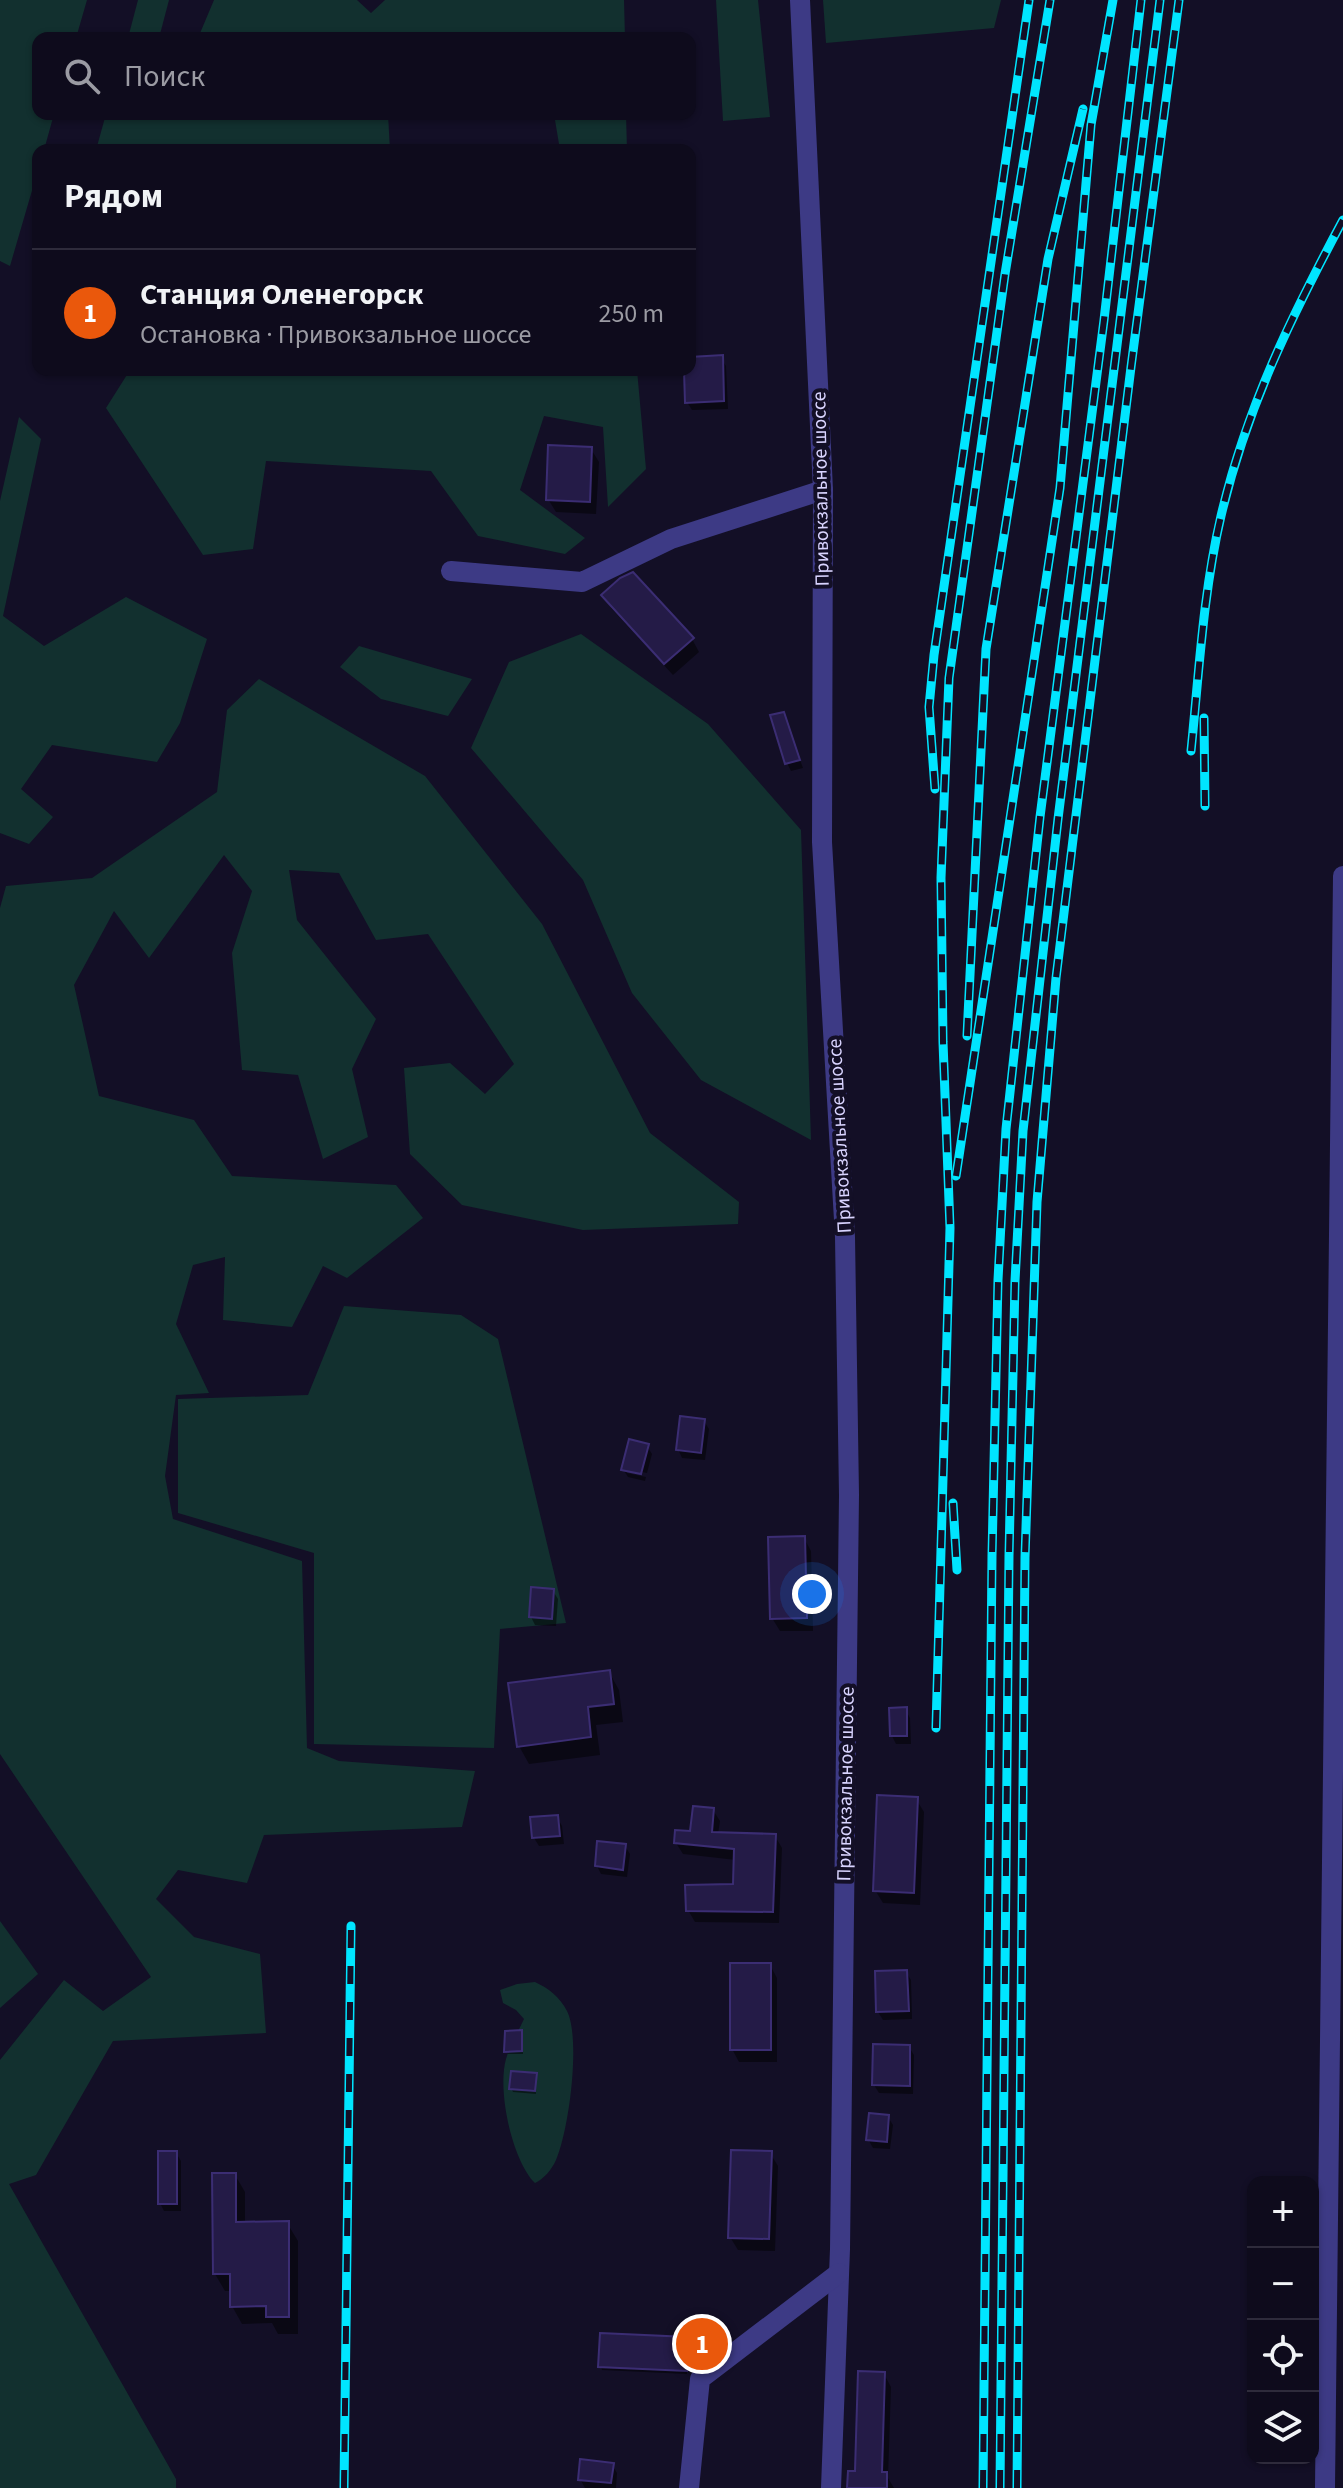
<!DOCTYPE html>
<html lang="ru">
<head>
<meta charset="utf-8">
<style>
	:root { --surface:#0e0b1c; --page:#1c1929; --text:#f1f3f6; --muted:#9b9ba3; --line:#2e2b3b; --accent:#ea580c }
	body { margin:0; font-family:"Source Sans 3",sans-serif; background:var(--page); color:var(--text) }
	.controls { position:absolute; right:24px; bottom:24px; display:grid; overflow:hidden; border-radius:16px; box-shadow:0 2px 6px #0004 }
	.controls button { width:72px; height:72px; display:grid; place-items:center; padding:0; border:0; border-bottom:2px solid var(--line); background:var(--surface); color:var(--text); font:40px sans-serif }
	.you { position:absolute; left:812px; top:1594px; width:28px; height:28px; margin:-20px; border:6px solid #fff; border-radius:50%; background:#1a73e8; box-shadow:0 0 0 12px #1a73e833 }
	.badge { display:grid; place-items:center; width:52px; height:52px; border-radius:50%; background:var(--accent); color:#fff; font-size:26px; font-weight:700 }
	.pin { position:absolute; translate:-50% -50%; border:4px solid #fff; box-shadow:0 2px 8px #0006 }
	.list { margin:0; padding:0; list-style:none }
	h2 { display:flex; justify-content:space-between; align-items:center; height:104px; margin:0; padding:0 32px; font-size:34px }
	h2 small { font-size:26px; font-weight:400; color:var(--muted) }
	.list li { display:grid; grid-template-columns:52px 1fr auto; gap:24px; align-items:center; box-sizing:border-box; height:128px; padding:0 32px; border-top:2px solid var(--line) }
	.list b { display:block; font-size:30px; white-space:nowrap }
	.list p { margin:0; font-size:26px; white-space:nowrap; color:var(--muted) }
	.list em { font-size:26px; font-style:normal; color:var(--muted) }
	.icon { flex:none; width:44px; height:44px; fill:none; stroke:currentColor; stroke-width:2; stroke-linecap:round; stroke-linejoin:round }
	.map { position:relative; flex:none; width:1343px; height:2488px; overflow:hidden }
	.search { position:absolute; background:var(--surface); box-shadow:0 2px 6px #0004; left:32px; top:32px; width:664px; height:88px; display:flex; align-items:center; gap:20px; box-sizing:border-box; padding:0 28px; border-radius:16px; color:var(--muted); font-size:30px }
	.panel { position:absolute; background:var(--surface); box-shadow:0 2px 6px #0004; left:32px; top:144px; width:664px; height:232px; border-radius:16px }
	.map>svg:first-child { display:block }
</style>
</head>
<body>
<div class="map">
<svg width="1343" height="2488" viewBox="0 0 1343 2488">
	<rect width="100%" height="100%" fill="#130f26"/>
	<!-- green -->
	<g fill="#12302f">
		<polygon points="0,0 87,0 76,38 38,38 38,114 54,114 44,150 38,150 38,170 10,266 0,261"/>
		<polygon points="138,0 169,0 159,38 128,38"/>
		<polygon points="214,0 357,0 371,13 385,0 624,0 625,38 198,38"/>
		<polygon points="716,0 758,0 770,117 723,121"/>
		<polygon points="823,0 1001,0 994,28 826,43"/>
		<polygon points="106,114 388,114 390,150 96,150"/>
		<polygon points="554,114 626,114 627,150 560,150"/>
		<polygon points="130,370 637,370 646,469 608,507 603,427 544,416 520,490 585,538 565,554 478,536 431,471 266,461 253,549 203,555 106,408"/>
		<polygon points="19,417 41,439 3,616 44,646 126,597 207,639 180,723 157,762 52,745 21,789 53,817 29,844 0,833 0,501"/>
		<polygon points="581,634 708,724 801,830 811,1140 701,1080 632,993 583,880 471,748 509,662"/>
		<polygon points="359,646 472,679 448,716 381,699 340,667"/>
		<polygon points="259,679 425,776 542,924 650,1133 739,1202 738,1224 583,1230 462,1205 410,1154 404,1068 450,1063 485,1094 514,1064 428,934 376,940 339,873 289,870 297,920 376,1019 352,1069 368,1137 323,1159 298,1075 242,1070 232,953 252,891 224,855 149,958 114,911 74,985 99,1096 194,1120 232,1176 396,1185 423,1218 347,1278 323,1266 292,1327 223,1320 225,1257 193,1265 176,1324 209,1393 176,1395 165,1476 173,1519 302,1561 307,1748 339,1761 475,1771 462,1827 264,1835 247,1883 178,1870 156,1899 194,1937 260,1954 266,2033 113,2041 36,2175 9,2184 176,2479 176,2488 0,2488 0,2060 64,1980 103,2011 151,1977 0,1754 0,908 6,886 92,878 217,792 227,710"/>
		<polygon points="344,1306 461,1315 498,1339 566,1623 500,1629 494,1748 314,1744 314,1553 178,1513 178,1399 308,1395"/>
		<polygon points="0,1921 38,1974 0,2008"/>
		<path d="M535,1982C548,1988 560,1997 567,2011C581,2039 569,2131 556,2160C552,2169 544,2179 535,2183C512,2160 497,2091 506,2059C510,2045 518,2032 524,2019L516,2010L503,2003L500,1990L517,1984Z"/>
	</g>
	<!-- shadow -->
	<g fill="#0007">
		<polygon points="721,358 726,366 728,409 692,410 687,402 686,370 690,370 690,359"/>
		<polygon points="591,449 599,462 596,514 556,512 548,499"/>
		<polygon points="604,595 692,639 699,652 673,675 611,608"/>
		<polygon points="783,714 803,768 791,771 787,763"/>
		<polygon points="704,1421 709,1429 705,1460 682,1458 678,1449"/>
		<polygon points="647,1446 652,1454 647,1473 627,1469 627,1473 646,1477 645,1481 628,1477 623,1469"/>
		<polygon points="804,1538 811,1551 813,1631 780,1631 772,1618"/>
		<polygon points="553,1591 558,1599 556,1626 535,1625 531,1617"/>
		<polygon points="609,1672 619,1690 623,1722 596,1725 600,1755 529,1764 519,1746"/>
		<polygon points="905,1709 910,1718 911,1744 896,1744 892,1736"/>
		<polygon points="916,1799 924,1812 920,1905 883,1903 875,1890"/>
		<polygon points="713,1810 720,1821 718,1834 775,1836 782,1848 779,1923 695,1922 688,1910 735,1885 736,1860 683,1854 676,1843 692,1833"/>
		<polygon points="557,1817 562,1826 564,1844 539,1846 534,1838"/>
		<polygon points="625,1846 630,1854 627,1877 601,1874 597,1866"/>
		<polygon points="770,1965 777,1978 777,2062 739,2062 732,2049"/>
		<polygon points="906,1972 911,1980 912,2019 883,2020 878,2012"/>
		<polygon points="521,2032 523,2054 508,2054 506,2051"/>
		<polygon points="909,2047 914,2055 913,2094 879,2093 874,2085"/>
		<polygon points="535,2075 536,2094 513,2092 511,2088"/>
		<polygon points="888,2117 893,2125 890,2149 873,2148 868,2139"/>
		<polygon points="176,2153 181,2161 181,2211 164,2211 160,2203"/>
		<polygon points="770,2153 778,2166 775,2251 738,2250 730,2237"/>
		<polygon points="235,2175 245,2192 245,2224 287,2223 298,2241 298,2334 278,2334 272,2323 242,2324 232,2306 232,2291 225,2291 215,2274"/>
		<polygon points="687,2339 687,2374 602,2370 601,2366"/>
		<polygon points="884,2374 891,2387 888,2478 894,2488 849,2488 857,2473"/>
		<polygon points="612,2465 617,2473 616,2488 585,2488 580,2479"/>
	</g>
	<!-- building -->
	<g fill="#241b47" stroke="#3b2d73" stroke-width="2">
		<polygon points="723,355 724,401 685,403 684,370 690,370 690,357"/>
		<polygon points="548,445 592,447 590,502 546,500"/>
		<polygon points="633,572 694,638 664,664 601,595 620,578"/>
		<polygon points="784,712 800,760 785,764 770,715"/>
		<polygon points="680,1416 705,1419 701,1453 676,1450"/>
		<polygon points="629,1439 649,1444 641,1474 621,1470"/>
		<polygon points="805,1536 807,1618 770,1619 768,1537"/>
		<polygon points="531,1587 554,1589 552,1619 529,1617"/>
		<polygon points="610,1670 614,1704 588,1707 591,1737 517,1747 508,1683"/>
		<polygon points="907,1707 907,1736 890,1736 889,1708"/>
		<polygon points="877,1795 918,1797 914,1893 873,1891"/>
		<polygon points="693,1806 714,1808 712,1832 776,1834 773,1912 686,1911 685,1885 733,1884 734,1849 674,1843 675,1830 690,1831"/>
		<polygon points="558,1815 560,1836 532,1838 530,1817"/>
		<polygon points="597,1841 626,1844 623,1870 595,1866"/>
		<rect x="730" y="1963" width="41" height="87"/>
		<polygon points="907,1970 909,2011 876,2012 875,1971"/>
		<polygon points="522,2030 522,2051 504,2052 505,2031"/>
		<polygon points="873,2044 910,2045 910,2086 872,2085"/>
		<polygon points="511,2071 537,2073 535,2091 509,2089"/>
		<polygon points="869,2113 889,2115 887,2142 866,2140"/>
		<polygon points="731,2150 772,2151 769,2239 728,2238"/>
		<rect x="158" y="2151" width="19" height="53"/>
		<polygon points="212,2173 236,2173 236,2222 289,2221 289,2317 266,2317 266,2306 230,2307 230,2274 213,2274"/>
		<polygon points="600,2333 688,2337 687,2371 598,2367"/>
		<polygon points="858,2371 885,2372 882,2472 887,2472 887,2488 847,2488 848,2471 855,2471"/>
		<polygon points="580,2459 614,2463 611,2483 578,2480"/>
	</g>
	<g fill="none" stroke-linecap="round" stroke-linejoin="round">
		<!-- minor -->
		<polyline stroke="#3d3a85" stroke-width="20" points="451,571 582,582 671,539 823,490"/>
		<!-- tertiary -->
		<g stroke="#3d3a85" stroke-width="20">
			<polyline points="800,0 823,490 822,842 845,1237 849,1495 840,2249 831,2488"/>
			<polyline points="689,2488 700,2379 839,2273"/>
			<polyline points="1325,2488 1343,876"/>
		</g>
		<!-- rail casing -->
		<g stroke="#00e5ff" stroke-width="9">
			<g id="rail">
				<polyline points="1204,718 1205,806"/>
				<path d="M1191,751C1199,673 1203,593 1221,516C1246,409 1291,317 1343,220"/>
				<polyline points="935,789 929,707 934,655 1029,0"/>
				<polyline points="967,1036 986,649 1048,259 1083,109"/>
				<polyline points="956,1176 1060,488 1091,125 1113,0"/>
				<polyline points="953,1503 957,1570"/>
				<polyline points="936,1728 950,1228 943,1042 941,878 949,678 1005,274 1050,0"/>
				<polyline points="344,2488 351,1926"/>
				<polyline points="983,2488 992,1556 998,1280 1006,1129 1040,817 1104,320 1141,0"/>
				<polyline points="1000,2488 1009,1556 1015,1281 1023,1131 1058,819 1160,0"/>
				<polyline points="1017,2488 1025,1557 1037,1202 1056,978 1131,367 1179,0"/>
			</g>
		</g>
		<!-- rail -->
		<use href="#rail" stroke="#130f26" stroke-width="6" stroke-dasharray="18" stroke-linecap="butt"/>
	</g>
	<g text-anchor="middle" stroke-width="8" stroke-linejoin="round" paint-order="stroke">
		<!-- street labels -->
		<g font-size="20" fill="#d9d4ff" stroke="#130f26">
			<text transform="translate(820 489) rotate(-91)" y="7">Привокзальное шоссе</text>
			<text transform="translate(839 1136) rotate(-93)" y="7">Привокзальное шоссе</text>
			<text transform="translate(845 1784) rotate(-89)" y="7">Привокзальное шоссе</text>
		</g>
	</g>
</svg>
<div class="controls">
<button>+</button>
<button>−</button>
<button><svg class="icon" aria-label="locate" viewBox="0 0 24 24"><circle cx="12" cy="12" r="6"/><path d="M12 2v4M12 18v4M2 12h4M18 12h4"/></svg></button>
<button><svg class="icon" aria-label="layers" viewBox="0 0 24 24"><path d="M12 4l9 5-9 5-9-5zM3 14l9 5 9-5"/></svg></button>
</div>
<div class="you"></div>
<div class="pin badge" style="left:702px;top:2344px">1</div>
<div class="search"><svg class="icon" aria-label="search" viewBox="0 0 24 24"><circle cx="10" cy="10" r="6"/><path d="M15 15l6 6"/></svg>Поиск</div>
<section class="panel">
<h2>Рядом<small></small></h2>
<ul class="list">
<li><span class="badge">1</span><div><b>Станция Оленегорск</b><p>Остановка · Привокзальное шоссе</p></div><em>250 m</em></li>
</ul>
</section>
</div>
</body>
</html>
